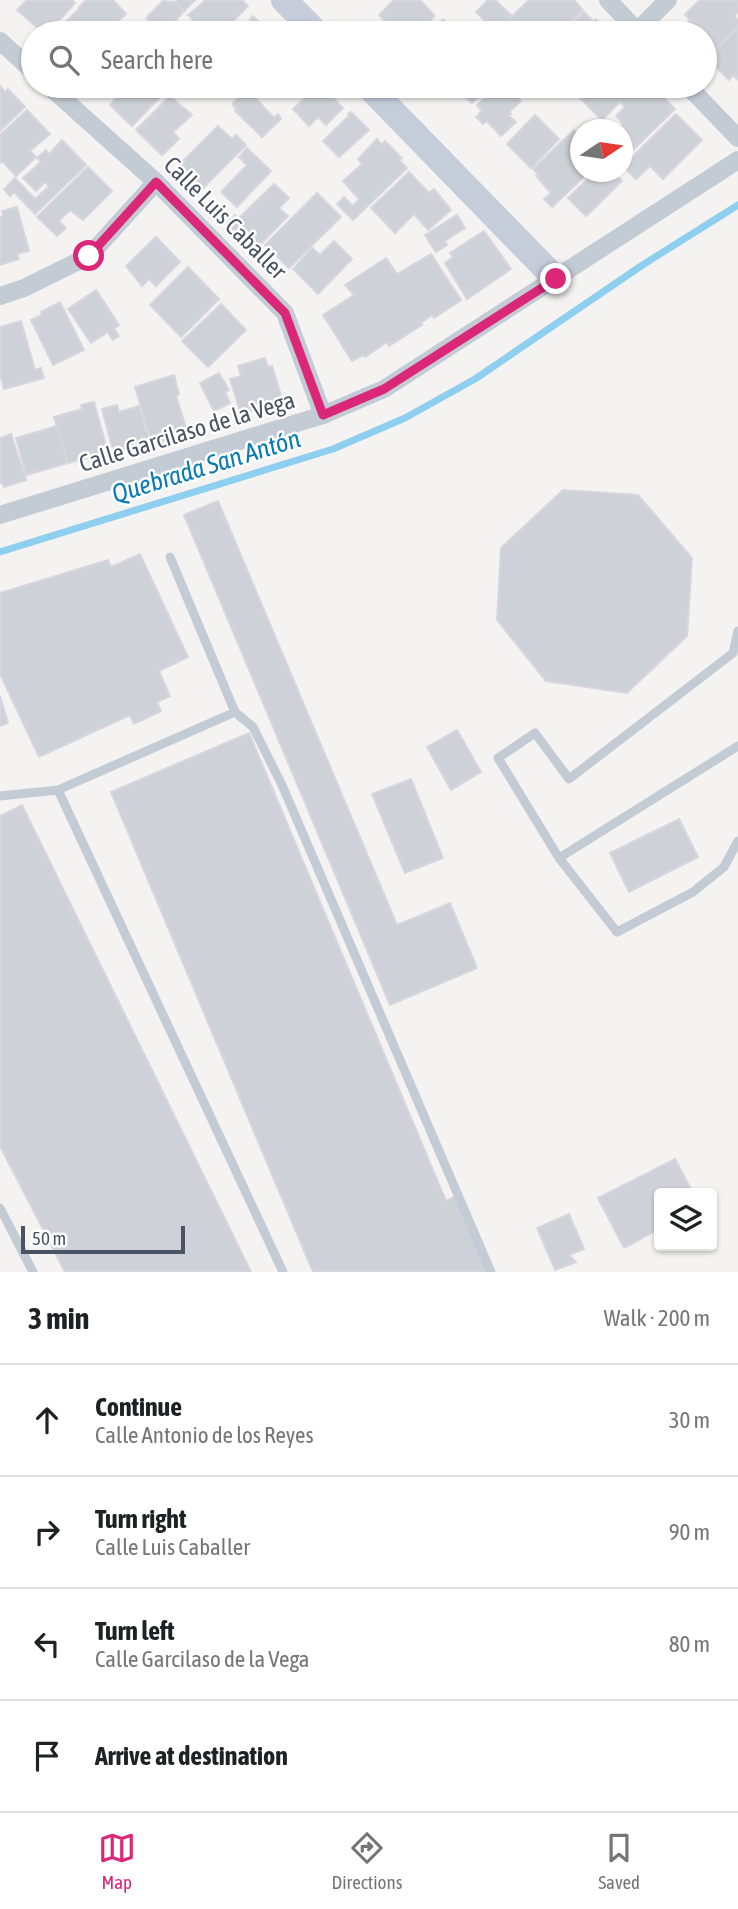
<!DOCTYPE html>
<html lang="en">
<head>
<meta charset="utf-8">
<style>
	:root { --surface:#fff; --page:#f6f6f6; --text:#202124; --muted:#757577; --line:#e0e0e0; --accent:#db2777 }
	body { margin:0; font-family:"Asap Condensed",sans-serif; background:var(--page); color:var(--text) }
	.controls { position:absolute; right:21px; bottom:21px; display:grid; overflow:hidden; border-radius:7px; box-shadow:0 2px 5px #0004 }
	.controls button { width:63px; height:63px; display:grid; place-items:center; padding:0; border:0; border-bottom:2px solid var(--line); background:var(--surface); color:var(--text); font:35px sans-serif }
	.compass { position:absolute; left:570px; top:119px; width:63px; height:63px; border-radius:50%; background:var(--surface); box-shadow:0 2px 5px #0004; rotate:77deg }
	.scale { position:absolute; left:21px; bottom:18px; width:164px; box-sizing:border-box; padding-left:7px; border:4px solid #495361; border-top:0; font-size:19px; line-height:24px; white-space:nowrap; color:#495361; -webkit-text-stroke:5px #fff; paint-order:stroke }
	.stop { position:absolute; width:21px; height:21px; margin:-16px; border:5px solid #db2777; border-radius:50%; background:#fff }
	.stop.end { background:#db2777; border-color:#fff; box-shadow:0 2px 7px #0008 }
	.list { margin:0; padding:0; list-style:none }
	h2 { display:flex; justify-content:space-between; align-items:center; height:91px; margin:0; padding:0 28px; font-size:30px }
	h2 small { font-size:23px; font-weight:400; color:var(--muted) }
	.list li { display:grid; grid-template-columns:46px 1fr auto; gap:21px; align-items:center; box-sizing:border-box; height:112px; padding:0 28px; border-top:2px solid var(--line) }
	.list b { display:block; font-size:26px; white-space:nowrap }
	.list p { margin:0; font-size:23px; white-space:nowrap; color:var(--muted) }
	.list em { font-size:23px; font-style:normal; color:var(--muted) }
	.icon { flex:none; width:38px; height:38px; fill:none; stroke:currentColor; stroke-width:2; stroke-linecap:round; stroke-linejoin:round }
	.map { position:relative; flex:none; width:738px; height:1272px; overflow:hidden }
	.search { position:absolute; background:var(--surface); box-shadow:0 2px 5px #0004; left:21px; right:21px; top:21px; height:77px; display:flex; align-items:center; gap:18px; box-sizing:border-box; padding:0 24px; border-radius:38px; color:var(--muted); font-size:26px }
	.sheet { height:539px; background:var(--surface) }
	nav { display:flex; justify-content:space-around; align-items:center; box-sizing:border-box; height:98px; border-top:2px solid var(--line); background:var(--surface); font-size:19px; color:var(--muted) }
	nav a { display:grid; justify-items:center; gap:4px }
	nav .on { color:var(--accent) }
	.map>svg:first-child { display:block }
</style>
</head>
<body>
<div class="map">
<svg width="738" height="1272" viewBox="0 0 738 1272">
	<rect width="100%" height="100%" fill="#f4f3f2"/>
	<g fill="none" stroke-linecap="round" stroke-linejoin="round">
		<!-- stream -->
		<polyline stroke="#8ecfef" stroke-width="7" points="0,552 333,449 405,418 475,379 644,264 738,205"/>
	</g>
	<!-- building -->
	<g fill="#ced1d7" stroke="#d6d7de" stroke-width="2">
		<polygon points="27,0 72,0 75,3 53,27 46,21 39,29 17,10"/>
		<polygon points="86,0 113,0 126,14 105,33 54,33 80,8 79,7"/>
		<polygon points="177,0 195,0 184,11 175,2"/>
		<polygon points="206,0 242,0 248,6 222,33 183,33 185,32 184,31 188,26 194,32 204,22 198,26 188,15"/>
		<polygon points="394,0 420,0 435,16 418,33 397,33 379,15"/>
		<polygon points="488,0 495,0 512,16 496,32 476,12"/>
		<polygon points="529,0 574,0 583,10 559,33 525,33 519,27 515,31 506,22"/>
		<polygon points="700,0 738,0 738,12 734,16 738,20 738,27 709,55 705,50 705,33 688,33 683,28 690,20 685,14"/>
		<polygon points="163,1 175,2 184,11 165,33 161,33 146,18"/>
		<polygon points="584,12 594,22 596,19 609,33 569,33 566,30"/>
		<polygon points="253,16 261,24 263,22 274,33 238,33 251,20 250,19"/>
		<polygon points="443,19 458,33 428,33"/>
		<polygon points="738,28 738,77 737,79 733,75 729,80 715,66 718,63 711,55"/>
		<polygon points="0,86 5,92 8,89 25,107 0,131"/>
		<polygon points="126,86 169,86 170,87 132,126 110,105"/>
		<polygon points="275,86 291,86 283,94"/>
		<polygon points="306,86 318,86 320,88 322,86 343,108 326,125 318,117 309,126 293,109 310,93 305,88"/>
		<polygon points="452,86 490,86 472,103"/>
		<polygon points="497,86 503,90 507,86 521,101 509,112 511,114 509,116 516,122 501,136 487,121 483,124 476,117 482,111 477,105"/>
		<polygon points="589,86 636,86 602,120 578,96"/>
		<polygon points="637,86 652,86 675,109 629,154 631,156 622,164 622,130 618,130 623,124 616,116 625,107 620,102"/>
		<polygon points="247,89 274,118 278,114 281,119 262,137 235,111 237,110 232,104"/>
		<polygon points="170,96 192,115 173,132 179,139 162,155 136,130"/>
		<polygon points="27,110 50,134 30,151 36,157 16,176 2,161 0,163 0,135"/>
		<polygon points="351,112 369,130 339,157 323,141 350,115 348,114"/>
		<polygon points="676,114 702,140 663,179 650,166 636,179 623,166"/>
		<polygon points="535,115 559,139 531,168 507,144"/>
		<polygon points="602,122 609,130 594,130"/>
		<polygon points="218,126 232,139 236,135 246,145 200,191 178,170 182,166 180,164"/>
		<polygon points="574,130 580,137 580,172 589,172 552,207 544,199 551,193 536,176 538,174 533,169"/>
		<polygon points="377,139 382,145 385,141 402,158 399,160 407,168 353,220 337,204 344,197 353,206 359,199 343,181 362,164 358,159"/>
		<polygon points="62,140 86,165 35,214 14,192 10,196 4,189 15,178 35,199 49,186 45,182 36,191 23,178 41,162 37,158 46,150 49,154"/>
		<polygon points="247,148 271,171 237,207 221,192 247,165 239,157"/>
		<polygon points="88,167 112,191 83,220 70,210 59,221 66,228 57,236 37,217"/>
		<polygon points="409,172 429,193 434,189 451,210 428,230 414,214 395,233 371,208"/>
		<polygon points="595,172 613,172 622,181 586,216 568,198"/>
		<polygon points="274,184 289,198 279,208 288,216 255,250 227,223 235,215 238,219"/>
		<polygon points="317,193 341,217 289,268 265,245"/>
		<polygon points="17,207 29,251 17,254 19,259 0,265 0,217 3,216 2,211"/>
		<polygon points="457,215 465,228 445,241 447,245 436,252 425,235"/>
		<polygon points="484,231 511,269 467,299 445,263 453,257 450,253"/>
		<polygon points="156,237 180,262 156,286 149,279 142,286 126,266"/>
		<polygon points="334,241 352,259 318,294 293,269 312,248 320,255"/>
		<polygon points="431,254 461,300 434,318 432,315 421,323 422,325 389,346 387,342 365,357 363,355 352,361 323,315 354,295 345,285 386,258 397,274"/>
		<polygon points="188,267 219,299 181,337 150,305"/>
		<polygon points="96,290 119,325 114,329 119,336 113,340 108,332 91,343 68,309"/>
		<polygon points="60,302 84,350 53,365 31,320 42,315 41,312"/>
		<polygon points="221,304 246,330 208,367 182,341"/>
		<polygon points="21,321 35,370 41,368 44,378 4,389 0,374 0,327"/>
		<polygon points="265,358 268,367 272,366 283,402 241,414 230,379 241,376 238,366"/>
		<polygon points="219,373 229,390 225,392 230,403 214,411 200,383"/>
		<polygon points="174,375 179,394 176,396 187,431 185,432 186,434 152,445 135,387"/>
		<polygon points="94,402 108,453 68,463 54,417 82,409 81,405"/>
		<polygon points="117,405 119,412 139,406 150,444 114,454 102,409"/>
		<polygon points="57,426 68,463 26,475 16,438"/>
		<polygon points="11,434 26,480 4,487 2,483 0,483 0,438"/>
		<polygon points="563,490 638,495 692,558 687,636 627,693 546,681 497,620 501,548"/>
		<polygon points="218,501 397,925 450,903 477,968 390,1005 184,515"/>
		<polygon points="140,554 188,657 159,671 170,696 157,702 161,711 134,724 130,715 39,757 0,674 0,593 108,560 111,567"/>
		<polygon points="0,696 8,723 0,726"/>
		<polygon points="457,730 481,772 451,790 427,747"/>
		<polygon points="249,733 446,1201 458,1195 491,1272 313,1272 111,792"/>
		<polygon points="411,779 443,858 405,873 372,794"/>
		<polygon points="22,805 251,1272 65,1272 0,1146 0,816"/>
		<polygon points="679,819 698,857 629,892 610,853"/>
		<polygon points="675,1159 693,1193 659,1193 659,1229 624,1248 598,1198"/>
		<polygon points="569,1214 584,1249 569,1255 576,1262 555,1270 537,1228"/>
	</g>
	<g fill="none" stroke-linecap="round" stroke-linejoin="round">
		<!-- lane -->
		<g stroke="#c3cbd4" stroke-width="9">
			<polyline points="170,557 235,712"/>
			<polyline points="738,631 733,653 569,779 535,733 498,758 559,858 738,746"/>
			<polyline points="0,796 58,790"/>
			<polyline points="559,858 617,932 693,892 724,867 738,841"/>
			<polyline points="0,1208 33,1272"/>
			<polyline points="283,1272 58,790 235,712 253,727 282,785 491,1272"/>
		</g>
		<!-- street -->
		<g stroke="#c3cbd4" stroke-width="18">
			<polyline points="608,0 639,33"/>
			<polyline points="637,31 668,0"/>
			<polyline points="0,41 33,71"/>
			<polyline points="49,86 156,182 285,313 323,415"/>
			<polyline points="688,86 738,138"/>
			<polyline points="0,296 24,288 89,256 156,182"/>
			<polyline points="0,515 323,415 384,389 738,160"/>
		</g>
		<!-- secondary -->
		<g stroke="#c5cddb" stroke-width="26">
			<polyline points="284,0 317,33"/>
			<polyline points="368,86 556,279"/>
		</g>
	</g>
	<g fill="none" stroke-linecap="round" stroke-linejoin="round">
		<!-- route -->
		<polyline stroke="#db2777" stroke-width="9" points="89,256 156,182 285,313 323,415 384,389 556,279"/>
	</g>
	<g text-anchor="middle" stroke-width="5" stroke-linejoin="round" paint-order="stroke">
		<!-- street labels -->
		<g font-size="24" fill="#495361" stroke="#fff">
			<text transform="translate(225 218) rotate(45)" y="8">Calle Luis Caballer</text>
			<text transform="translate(187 432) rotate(-17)" y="8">Calle Garcilaso de la Vega</text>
		</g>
		<!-- water labels -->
		<g font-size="26" font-style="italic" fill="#097bb4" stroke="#fff">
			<text transform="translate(206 466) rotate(-17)" y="9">Quebrada San Antón</text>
		</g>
	</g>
</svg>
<div class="controls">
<button><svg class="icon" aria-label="layers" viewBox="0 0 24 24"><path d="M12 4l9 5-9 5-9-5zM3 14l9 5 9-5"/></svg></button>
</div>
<svg class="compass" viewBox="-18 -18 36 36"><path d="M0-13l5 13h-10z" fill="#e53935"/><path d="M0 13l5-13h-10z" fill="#757577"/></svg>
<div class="scale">50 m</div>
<div class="stop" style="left:89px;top:256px"></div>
<div class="stop end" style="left:556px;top:279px"></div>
<div class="search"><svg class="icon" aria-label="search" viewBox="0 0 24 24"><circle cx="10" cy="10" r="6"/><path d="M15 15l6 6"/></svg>Search here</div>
</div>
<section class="sheet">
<h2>3 min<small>Walk · 200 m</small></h2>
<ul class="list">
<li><svg class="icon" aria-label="ahead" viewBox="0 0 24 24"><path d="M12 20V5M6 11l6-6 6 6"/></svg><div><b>Continue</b><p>Calle Antonio de los Reyes</p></div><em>30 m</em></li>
<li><svg class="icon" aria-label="right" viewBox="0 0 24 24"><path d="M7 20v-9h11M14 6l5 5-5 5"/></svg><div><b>Turn right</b><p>Calle Luis Caballer</p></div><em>90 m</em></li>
<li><svg class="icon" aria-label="left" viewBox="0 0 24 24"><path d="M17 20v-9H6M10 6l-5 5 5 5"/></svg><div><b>Turn left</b><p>Calle Garcilaso de la Vega</p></div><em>80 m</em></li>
<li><svg class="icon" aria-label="arrive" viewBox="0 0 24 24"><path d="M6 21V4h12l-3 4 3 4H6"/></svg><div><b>Arrive at destination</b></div></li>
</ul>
</section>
<nav>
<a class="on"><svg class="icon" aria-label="map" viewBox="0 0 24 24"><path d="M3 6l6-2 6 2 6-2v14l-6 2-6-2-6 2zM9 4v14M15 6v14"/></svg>Map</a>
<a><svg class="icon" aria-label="directions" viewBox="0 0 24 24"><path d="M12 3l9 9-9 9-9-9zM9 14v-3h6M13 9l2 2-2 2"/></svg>Directions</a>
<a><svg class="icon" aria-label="saved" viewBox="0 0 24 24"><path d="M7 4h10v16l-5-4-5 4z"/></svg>Saved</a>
</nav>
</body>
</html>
